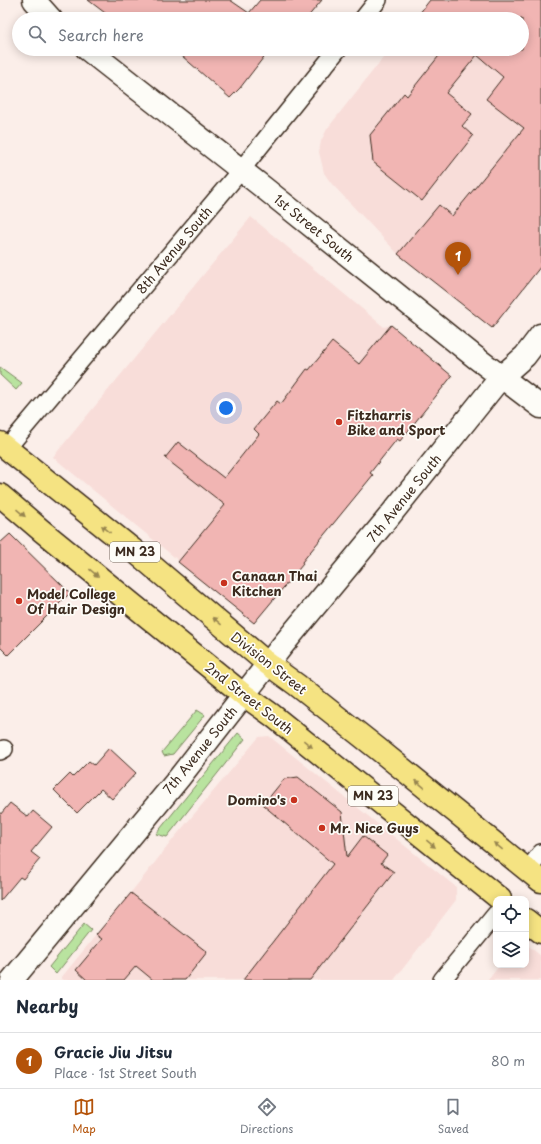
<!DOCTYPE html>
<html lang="en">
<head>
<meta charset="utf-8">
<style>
	:root { --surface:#fff; --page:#f6f6f7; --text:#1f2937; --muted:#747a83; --line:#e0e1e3; --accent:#b45309 }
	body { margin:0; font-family:"Playpen Sans",sans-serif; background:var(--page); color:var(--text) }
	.controls { position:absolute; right:12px; bottom:12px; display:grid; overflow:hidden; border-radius:8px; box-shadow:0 2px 10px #0003 }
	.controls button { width:36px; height:36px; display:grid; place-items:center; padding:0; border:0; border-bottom:1px solid var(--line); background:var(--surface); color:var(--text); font:20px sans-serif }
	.you { position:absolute; left:226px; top:408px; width:14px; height:14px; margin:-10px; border:3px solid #fff; border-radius:50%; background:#1a73e8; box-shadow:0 0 0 6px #1a73e833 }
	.badge { display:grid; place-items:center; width:26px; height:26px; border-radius:50%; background:var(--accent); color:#fff; font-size:13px; font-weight:700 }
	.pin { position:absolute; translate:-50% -33px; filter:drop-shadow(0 1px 2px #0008) }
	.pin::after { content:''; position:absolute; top:21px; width:14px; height:12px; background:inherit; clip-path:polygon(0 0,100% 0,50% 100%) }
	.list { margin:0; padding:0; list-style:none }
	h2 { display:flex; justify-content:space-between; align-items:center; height:52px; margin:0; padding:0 16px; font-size:17px }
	h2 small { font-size:13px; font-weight:400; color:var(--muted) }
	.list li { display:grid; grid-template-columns:26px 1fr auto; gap:12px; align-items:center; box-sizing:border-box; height:56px; padding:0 16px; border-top:1px solid var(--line) }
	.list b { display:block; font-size:15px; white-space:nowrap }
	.list p { margin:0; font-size:13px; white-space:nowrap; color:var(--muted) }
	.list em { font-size:13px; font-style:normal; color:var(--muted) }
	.icon { flex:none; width:22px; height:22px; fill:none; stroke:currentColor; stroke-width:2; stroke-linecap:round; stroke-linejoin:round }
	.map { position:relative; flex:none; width:541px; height:980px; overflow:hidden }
	.search { position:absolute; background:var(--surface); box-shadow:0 2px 10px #0003; left:12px; right:12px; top:12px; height:44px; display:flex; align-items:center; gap:10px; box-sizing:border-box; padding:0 14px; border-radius:22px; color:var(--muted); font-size:15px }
	.sheet { height:108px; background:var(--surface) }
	nav { display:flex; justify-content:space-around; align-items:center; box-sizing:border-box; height:56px; border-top:1px solid var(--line); background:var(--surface); font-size:11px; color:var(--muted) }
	nav a { display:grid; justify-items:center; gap:2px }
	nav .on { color:var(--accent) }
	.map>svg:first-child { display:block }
</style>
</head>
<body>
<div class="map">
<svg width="541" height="980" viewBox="0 0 541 980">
	<rect width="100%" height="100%" fill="#fbeee9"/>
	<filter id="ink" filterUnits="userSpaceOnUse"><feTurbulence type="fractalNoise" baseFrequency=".025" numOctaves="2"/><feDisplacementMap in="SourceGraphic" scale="8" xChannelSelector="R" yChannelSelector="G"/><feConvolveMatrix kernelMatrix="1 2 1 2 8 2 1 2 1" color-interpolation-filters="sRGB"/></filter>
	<g filter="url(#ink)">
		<!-- built -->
		<g fill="#f8ddd9">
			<polygon points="430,0 541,0 541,266 492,328 398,254 331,183 324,173 319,152 321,141 327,129 390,49 522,49 522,19 415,19"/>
			<polygon points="251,217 384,327 391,325 452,376 400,441 397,439 370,473 373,475 310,552 303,564 254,623 53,457"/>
			<polygon points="269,736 456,887 456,900 394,980 64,980 61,978 145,875 174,838 259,737"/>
			<polygon points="526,944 541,956 541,980 488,980 500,965 526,965"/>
		</g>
		<!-- green -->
		<g fill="#b9e39f" stroke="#7a865e">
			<polygon points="0,367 22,383 16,390 0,375"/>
			<polygon points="197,710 205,715 173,754 164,756 162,752"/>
			<polygon points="238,733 245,739 167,837 156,834"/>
			<polygon points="84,924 91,930 56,974 49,967"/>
		</g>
		<!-- building -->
		<g fill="#f1b5b3" stroke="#3b2a1e">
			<polygon points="88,0 230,0 249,13 260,0 322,0 306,19 113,19"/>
			<polygon points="430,0 541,0 541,266 492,328 398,254 439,205 452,216 524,128 486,99 503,77 477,55 446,93 472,114 462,126 473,136 422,201 373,162 370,135 404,93 407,96 442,52 439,49 522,49 522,19 415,19"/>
			<polygon points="174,49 270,49 240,88 230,98"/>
			<polygon points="391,325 452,376 400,441 397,439 370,473 373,475 302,562 303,564 254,623 178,562 225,505 165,458 178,442 224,478 259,434 254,429 277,401 281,404 307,369 309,370 332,342 359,364"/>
			<polygon points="10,534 70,593 8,655 0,647 0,543"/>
			<polygon points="109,748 136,773 112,799 101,789 77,813 54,790 70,774 73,777 89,761 94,765"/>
			<polygon points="298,777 342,812 347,857 363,836 387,855 381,863 394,872 310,980 243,980 333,864 263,805 284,779"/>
			<polygon points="10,803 28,817 33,811 52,827 31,852 40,859 23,879 20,877 0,901 0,815"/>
			<polygon points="131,893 207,952 185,980 153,980 136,966 124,980 87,980 76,970 102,939 96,935"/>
		</g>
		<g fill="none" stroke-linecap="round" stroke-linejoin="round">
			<!-- street casing -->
			<g stroke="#3b2a1e" stroke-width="20">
				<g id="street">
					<polyline points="363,19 378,0"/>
					<polyline points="7,448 241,170 338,49"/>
					<polyline points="0,751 4,749"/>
					<polyline points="528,870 541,853"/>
					<polyline points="442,980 496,914"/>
				</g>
			</g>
			<!-- secondary casing -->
			<g stroke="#3b2a1e" stroke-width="25">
				<g id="secondary">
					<polyline points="34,0 51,19"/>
					<polyline points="87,49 264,188 475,357 541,407"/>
					<polyline points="12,980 179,778 282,646 388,518 501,377 525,356 541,335"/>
				</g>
			</g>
			<!-- highway casing -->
			<g stroke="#3b2a1e" stroke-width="25">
				<g id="highway">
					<polyline points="0,443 132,549 268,664 297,685 378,749 541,881"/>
					<polyline points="0,495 42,531 244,695 272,715 500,899"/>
					<polyline points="526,920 541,932"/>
				</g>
			</g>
			<!-- street -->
			<use href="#street" stroke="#fdfcf7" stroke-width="17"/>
			<!-- secondary -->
			<use href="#secondary" stroke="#fdfcf7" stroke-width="22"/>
			<!-- highway -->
			<use href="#highway" stroke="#f5e382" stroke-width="22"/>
		</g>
		<!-- one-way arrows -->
		<defs><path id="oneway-solid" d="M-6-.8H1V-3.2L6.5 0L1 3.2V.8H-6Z"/></defs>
		<g fill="#988650">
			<use href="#oneway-solid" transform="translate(21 513) rotate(41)"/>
			<use href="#oneway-solid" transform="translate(106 529) rotate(-141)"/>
			<use href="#oneway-solid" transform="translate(94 573) rotate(39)"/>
			<use href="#oneway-solid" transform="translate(217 621) rotate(-140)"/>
			<use href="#oneway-solid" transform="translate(308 744) rotate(39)"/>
			<use href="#oneway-solid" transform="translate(420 784) rotate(-140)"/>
			<use href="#oneway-solid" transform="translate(431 844) rotate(39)"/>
			<use href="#oneway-solid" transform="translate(498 846) rotate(-141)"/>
		</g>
	</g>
	<!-- markers -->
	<g fill="#c8321e" stroke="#fdfcf7" stroke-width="1.5">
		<circle cx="339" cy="422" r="4"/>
		<circle cx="224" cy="583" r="4"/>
		<circle cx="19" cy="601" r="4"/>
		<circle cx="294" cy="800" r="4"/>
		<circle cx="322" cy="828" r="4"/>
	</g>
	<g text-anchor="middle" stroke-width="3.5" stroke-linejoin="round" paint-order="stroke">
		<!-- shield labels -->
		<g fill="#fdfcf7" stroke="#75695f" stroke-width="1">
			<rect x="110" y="542" width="50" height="20" rx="3"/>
			<rect x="348" y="786" width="50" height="20" rx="3"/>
		</g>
		<g font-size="12" font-weight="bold" fill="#3b2a1e">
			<text x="135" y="556">MN 23</text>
			<text x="373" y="800">MN 23</text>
		</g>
		<!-- street labels -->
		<g font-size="13" fill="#3b2a1e" stroke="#fdfcf7">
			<text transform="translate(314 228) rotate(39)" y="5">1st Street South</text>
			<text transform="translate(174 250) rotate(-50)" y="5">8th Avenue South</text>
			<text transform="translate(404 498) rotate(-51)" y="5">7th Avenue South</text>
			<text transform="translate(269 663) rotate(38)" y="5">Division Street</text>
			<text transform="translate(249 698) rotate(38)" y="5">2nd Street South</text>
			<text transform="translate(200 750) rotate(-51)" y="5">7th Avenue South</text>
		</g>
		<!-- poi labels -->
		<g font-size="13" font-weight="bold" fill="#3b2a1e" stroke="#fdfcf7" text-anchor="start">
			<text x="347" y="420">Fitzharris<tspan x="347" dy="15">Bike and Sport</tspan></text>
			<text x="232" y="581">Canaan Thai<tspan x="232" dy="15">Kitchen</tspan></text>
			<text x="27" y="599">Model College<tspan x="27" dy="15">Of Hair Design</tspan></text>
			<text x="286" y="805" text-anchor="end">Domino's</text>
			<text x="330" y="833">Mr. Nice Guys</text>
		</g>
	</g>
</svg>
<div class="controls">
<button><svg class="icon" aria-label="locate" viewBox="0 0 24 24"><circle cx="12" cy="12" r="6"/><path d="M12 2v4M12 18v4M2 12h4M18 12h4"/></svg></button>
<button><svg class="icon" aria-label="layers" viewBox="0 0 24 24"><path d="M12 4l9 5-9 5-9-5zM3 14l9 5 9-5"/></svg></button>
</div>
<div class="you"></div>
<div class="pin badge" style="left:458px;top:275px">1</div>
<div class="search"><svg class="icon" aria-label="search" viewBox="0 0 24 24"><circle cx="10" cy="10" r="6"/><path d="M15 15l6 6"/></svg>Search here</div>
</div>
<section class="sheet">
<h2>Nearby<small></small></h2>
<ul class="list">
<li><span class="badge">1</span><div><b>Gracie Jiu Jitsu</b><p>Place · 1st Street South</p></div><em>80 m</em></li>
</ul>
</section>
<nav>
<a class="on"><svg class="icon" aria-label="map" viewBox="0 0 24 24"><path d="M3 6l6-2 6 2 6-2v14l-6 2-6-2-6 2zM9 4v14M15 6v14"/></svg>Map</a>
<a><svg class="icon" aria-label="directions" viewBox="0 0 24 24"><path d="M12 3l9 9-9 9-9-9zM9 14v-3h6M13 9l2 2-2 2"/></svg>Directions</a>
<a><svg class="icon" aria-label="saved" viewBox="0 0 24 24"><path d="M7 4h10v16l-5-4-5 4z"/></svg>Saved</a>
</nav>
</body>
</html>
